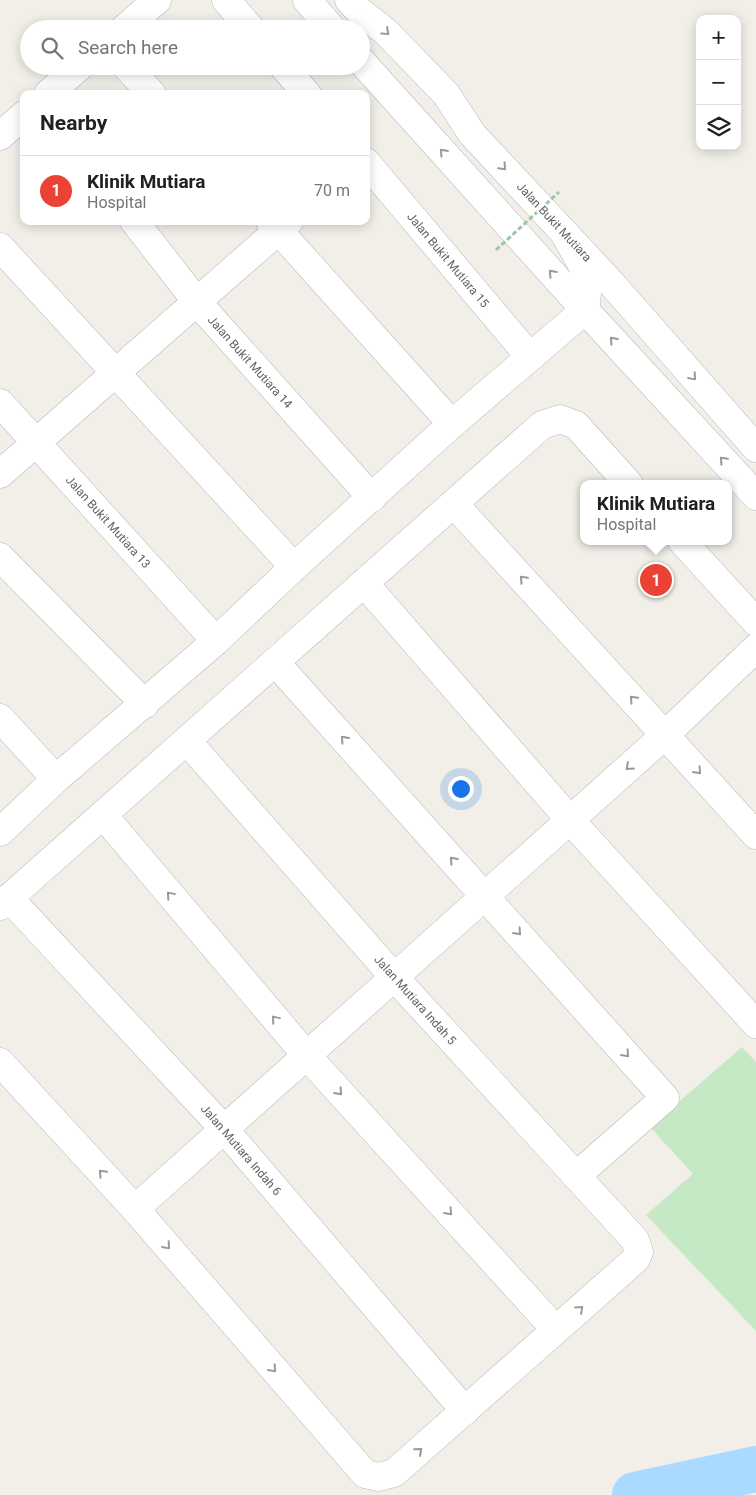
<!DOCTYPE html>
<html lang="en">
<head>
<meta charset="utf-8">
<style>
	:root { --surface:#fff; --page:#f6f6f6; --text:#202124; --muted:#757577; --line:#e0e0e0; --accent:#ea4335 }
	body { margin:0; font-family:Roboto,sans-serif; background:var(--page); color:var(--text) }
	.controls { position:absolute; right:15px; top:15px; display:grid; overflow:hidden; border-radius:10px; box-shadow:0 2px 12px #0003 }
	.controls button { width:45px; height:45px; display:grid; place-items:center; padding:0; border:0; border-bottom:1px solid var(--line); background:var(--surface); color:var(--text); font:25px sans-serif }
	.you { position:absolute; left:460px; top:788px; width:18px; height:18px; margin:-12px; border:4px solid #fff; border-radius:50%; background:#1a73e8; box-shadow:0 0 0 8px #1a73e833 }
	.badge { display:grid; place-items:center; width:32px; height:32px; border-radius:50%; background:var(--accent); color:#fff; font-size:16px; font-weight:700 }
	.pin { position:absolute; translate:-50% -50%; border:2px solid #fff; box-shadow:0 1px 5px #0006 }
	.popup { position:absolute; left:580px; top:480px; width:152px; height:65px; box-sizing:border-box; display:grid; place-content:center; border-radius:10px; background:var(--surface); filter:drop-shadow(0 1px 4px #0005); font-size:16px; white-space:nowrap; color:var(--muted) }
	.popup b { font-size:19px; color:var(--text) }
	.popup::after { content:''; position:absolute; left:50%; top:100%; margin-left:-10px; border:10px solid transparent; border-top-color:var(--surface) }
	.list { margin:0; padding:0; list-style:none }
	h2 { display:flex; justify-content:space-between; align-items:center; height:65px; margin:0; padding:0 20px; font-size:21px }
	h2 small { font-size:16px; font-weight:400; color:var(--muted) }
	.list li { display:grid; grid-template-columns:32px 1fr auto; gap:15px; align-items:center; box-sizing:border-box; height:70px; padding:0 20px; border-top:1px solid var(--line) }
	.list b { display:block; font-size:19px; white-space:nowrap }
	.list p { margin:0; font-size:16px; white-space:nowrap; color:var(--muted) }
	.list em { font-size:16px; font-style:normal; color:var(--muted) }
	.icon { flex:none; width:28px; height:28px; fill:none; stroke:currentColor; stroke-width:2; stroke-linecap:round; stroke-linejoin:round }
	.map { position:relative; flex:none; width:756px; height:1495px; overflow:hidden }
	.search { position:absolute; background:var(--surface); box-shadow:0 2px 12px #0003; left:20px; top:20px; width:350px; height:55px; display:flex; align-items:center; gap:12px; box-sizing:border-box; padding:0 18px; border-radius:28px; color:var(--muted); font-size:19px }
	.panel { position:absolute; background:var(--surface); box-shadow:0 2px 12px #0003; left:20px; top:90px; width:350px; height:135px; border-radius:10px }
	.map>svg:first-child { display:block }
</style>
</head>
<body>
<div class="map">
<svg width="756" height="1495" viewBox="0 0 756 1495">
	<rect width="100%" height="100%" fill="#f1efe8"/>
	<!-- green -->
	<polygon fill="#c5e8c5" points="742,1047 756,1062 756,1331 646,1215 693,1174 650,1127"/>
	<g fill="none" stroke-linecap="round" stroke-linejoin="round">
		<!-- river -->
		<polyline stroke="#aadaff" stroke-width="46" points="635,1495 756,1469"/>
		<!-- minor casing -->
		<g stroke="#b5b8bc" stroke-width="29">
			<g id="minor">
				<polyline points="226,0 251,29"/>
				<polyline points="307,0 332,29"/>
				<polyline points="349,0 358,10 386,32 446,94 472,134 612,284 756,448"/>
				<polyline points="124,29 157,0"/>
				<polyline points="361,61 585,310 756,496"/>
				<polyline points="126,66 152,94"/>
				<polyline points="283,66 307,94"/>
				<polyline points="48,94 80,66"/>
				<polyline points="0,136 24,115"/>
				<polyline points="366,162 530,357"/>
				<polyline points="134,221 197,302 372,498"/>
				<polyline points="270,221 452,424"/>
				<polyline points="0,247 294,567"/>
				<polyline points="0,403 216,641"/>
				<polyline points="0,474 289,221"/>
				<polyline points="454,504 756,835"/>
				<polyline points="682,541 756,622"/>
				<polyline points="0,557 145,704"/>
				<polyline points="364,583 570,820 756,1024"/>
				<polyline points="275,662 665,1098 576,1176"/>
				<polyline points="0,718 56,779"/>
				<polyline points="103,815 307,1056 556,1330"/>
				<polyline points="0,832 56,779 216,641 294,567 452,424 585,310 588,286 586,272 563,231"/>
				<polyline points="9,898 224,1129 465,1411"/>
				<polyline points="0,906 542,425 560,419 576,425 629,484"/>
				<polyline points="0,1062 135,1209 365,1474 379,1477 394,1473 636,1259 639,1252 635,1240 394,977 187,741"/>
				<polyline points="135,1209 665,735 756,648"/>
			</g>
		</g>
		<!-- minor -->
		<use href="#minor" stroke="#fff" stroke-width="28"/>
		<!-- path-bridge -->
		<polyline stroke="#9cc7a9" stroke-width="3" stroke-dasharray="5 2.5" stroke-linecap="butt" points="496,250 559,192"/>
	</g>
	<!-- one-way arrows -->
	<defs><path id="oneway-chevron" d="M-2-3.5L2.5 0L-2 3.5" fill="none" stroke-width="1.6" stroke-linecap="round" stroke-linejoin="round" transform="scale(1.25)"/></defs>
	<g stroke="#979a9d">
		<use href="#oneway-chevron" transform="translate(386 32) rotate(42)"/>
		<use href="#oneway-chevron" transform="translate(443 152) rotate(-132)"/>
		<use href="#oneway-chevron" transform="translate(503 167) rotate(47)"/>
		<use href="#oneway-chevron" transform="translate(552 273) rotate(-132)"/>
		<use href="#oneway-chevron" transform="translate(613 340) rotate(-132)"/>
		<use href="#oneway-chevron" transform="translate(693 377) rotate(49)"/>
		<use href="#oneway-chevron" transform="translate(723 460) rotate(-133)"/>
		<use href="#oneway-chevron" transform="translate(523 579) rotate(-133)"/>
		<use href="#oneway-chevron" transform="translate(633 699) rotate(-133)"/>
		<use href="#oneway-chevron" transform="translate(344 739) rotate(-132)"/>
		<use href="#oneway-chevron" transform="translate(629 767) rotate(138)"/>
		<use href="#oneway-chevron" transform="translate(698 771) rotate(48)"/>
		<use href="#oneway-chevron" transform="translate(453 860) rotate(-132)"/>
		<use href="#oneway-chevron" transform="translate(170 895) rotate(-130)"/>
		<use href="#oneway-chevron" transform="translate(518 932) rotate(48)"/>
		<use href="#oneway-chevron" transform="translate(275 1019) rotate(-130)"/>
		<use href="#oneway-chevron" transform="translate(626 1054) rotate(48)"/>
		<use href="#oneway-chevron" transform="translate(339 1092) rotate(48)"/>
		<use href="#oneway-chevron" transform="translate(102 1173) rotate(-133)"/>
		<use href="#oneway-chevron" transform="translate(449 1212) rotate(48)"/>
		<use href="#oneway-chevron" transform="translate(167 1246) rotate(49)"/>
		<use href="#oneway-chevron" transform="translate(580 1309) rotate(-42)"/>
		<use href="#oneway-chevron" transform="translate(273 1369) rotate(49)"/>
		<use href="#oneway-chevron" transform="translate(419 1451) rotate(-41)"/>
	</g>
	<g text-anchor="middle" stroke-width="4.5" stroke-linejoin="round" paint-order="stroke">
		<!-- street labels -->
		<g font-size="12" fill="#5f6368" stroke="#fff">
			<text transform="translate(554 222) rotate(47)" y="4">Jalan Bukit Mutiara</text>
			<text transform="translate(448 260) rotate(50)" y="4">Jalan Bukit Mutiara 15</text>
			<text transform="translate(250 362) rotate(48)" y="4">Jalan Bukit Mutiara 14</text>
			<text transform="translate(108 522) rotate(48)" y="4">Jalan Bukit Mutiara 13</text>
			<text transform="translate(415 1000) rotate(48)" y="4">Jalan Mutiara Indah 5</text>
			<text transform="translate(241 1150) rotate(49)" y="4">Jalan Mutiara Indah 6</text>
		</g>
	</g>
</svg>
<div class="controls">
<button>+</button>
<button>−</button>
<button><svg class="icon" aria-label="layers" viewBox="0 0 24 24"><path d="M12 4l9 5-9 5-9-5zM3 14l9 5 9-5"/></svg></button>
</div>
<div class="you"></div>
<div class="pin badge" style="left:656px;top:580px">1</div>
<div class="popup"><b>Klinik Mutiara</b>Hospital</div>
<div class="search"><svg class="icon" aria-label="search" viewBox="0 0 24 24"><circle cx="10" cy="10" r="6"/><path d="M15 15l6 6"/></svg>Search here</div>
<section class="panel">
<h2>Nearby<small></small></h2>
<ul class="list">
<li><span class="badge">1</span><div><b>Klinik Mutiara</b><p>Hospital</p></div><em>70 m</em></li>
</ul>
</section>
</div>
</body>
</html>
